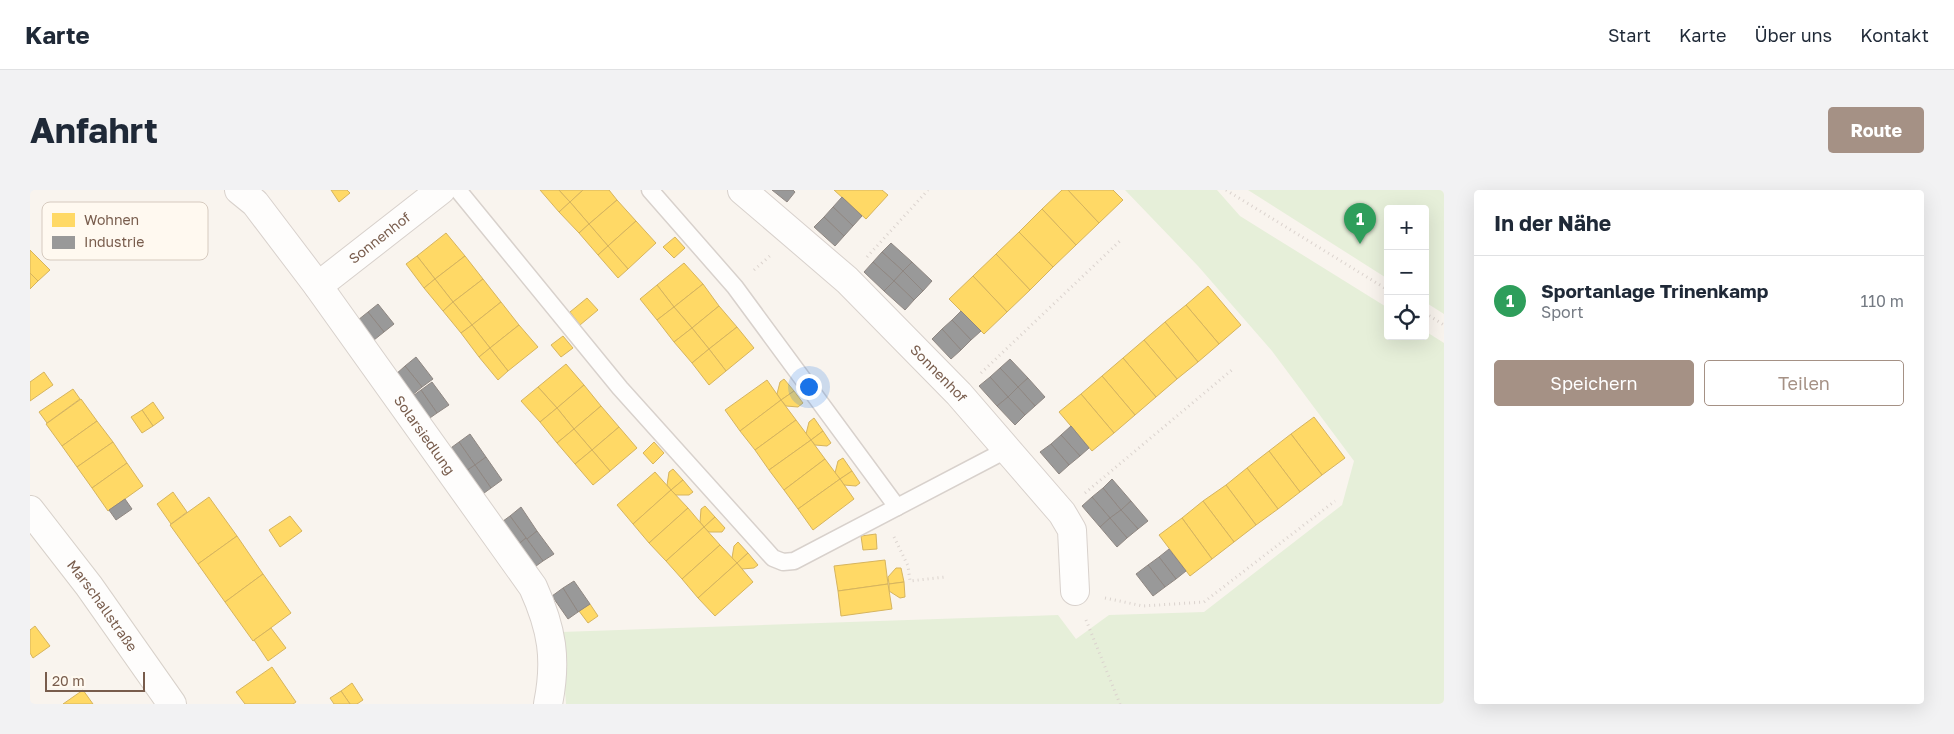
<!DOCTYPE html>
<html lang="de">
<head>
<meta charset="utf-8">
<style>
	:root { --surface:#fff; --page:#f2f2f3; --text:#1f2937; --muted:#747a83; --line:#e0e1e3; --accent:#a59185 }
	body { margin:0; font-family:"Golos Text",sans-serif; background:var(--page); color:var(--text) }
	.controls { position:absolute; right:15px; top:15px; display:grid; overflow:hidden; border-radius:5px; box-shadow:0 5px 20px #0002 }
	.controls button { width:45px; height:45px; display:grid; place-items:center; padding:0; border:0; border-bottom:1px solid var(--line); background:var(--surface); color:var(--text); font:25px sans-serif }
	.scale { position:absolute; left:15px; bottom:12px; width:100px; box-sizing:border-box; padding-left:5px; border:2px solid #785c4c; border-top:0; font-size:14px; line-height:18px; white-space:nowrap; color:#785c4c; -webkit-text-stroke:4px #fff9f0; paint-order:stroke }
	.you { position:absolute; left:778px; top:196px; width:18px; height:18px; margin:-12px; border:4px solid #fff; border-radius:50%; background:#1a73e8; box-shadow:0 0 0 8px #1a73e833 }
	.badge { display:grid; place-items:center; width:32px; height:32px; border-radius:50%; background:var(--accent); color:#fff; font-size:16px; font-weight:700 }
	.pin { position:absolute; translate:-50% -41px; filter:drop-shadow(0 1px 2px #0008) }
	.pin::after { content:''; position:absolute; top:26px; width:18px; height:15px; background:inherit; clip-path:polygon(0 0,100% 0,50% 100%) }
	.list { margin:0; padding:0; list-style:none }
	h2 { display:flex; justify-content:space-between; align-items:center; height:65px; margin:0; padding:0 20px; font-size:21px }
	h2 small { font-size:16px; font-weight:400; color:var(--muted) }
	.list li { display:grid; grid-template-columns:32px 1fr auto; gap:15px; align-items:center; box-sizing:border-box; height:90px; padding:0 20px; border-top:1px solid var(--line) }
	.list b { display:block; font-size:19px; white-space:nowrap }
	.list p { margin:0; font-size:16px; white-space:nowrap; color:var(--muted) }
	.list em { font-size:16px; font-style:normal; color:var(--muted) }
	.actions { display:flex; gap:10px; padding:15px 20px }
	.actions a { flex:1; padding:11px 0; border:1px solid var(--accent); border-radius:5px; text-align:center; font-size:18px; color:var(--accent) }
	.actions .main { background:var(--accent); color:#fff }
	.icon { flex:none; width:28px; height:28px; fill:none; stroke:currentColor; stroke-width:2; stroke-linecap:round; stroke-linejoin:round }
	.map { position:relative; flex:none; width:1414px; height:514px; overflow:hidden; border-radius:5px }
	header { display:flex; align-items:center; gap:30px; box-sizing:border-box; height:70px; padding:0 25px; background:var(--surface); border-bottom:1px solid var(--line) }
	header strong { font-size:24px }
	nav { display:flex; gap:28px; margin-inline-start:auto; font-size:18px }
	.intro { display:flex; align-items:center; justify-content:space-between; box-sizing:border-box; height:120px; padding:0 30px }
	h1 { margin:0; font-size:35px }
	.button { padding:12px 22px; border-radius:5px; background:var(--accent); color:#fff; font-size:18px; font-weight:700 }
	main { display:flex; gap:30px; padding:0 30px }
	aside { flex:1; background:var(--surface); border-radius:5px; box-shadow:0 5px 20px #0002 }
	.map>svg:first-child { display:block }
</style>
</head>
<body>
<header>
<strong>Karte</strong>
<nav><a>Start</a><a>Karte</a><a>Über uns</a><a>Kontakt</a></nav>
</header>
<div class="intro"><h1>Anfahrt</h1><a class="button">Route</a></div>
<main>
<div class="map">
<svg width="1414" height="514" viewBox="0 0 1414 514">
	<rect width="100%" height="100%" fill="#f9f4ee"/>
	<!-- green -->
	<g fill="#e6efd9">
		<polygon points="1095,0 1187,0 1210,26 1358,118 1358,146 1395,146 1395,141 1414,153 1414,514 536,514 531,442 1028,425 1046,449 1079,425 1174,422 1312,315 1324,271 1242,161 1168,76"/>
		<polygon points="1218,0 1414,0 1414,124 1395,112 1395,19 1358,19 1358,89"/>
	</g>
	<!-- homes -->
	<g fill="#ffd966" stroke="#d6b45e">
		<polygon points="301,0 317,0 320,3 309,12"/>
		<polygon points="510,0 529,0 540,12 529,22"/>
		<polygon points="529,0 553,0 540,12"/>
		<polygon points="553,0 579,0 587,10 559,34 540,12"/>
		<polygon points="804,0 852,0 858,5 836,29"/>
		<polygon points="1032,0 1038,0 1069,33 1046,55 1012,19"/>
		<polygon points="1038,0 1083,0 1093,10 1069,33"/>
		<polygon points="587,10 606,31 578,56 559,34"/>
		<polygon points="540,12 559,34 549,43 529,22"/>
		<polygon points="1012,19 1046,55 1023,77 989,42"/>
		<polygon points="606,31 626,53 598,79 578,56"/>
		<polygon points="559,34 578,56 568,65 549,43"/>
		<polygon points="989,42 1023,77 1000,100 966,64"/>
		<polygon points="416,43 435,66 405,89 387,66"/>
		<polygon points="645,47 655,58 644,68 633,57"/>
		<polygon points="578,56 598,79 588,88 568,65"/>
		<polygon points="0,60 20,80 8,91 0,83"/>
		<polygon points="966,64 1000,100 977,122 943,86"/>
		<polygon points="387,66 405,89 394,98 376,74"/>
		<polygon points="435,66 453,89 423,112 405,89"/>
		<polygon points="654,73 673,94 644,117 627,95"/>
		<polygon points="0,83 8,91 0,99"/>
		<polygon points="943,86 977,122 954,144 919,109"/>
		<polygon points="405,89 423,112 413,121 394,98"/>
		<polygon points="453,89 471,112 442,135 423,112"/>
		<polygon points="673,94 689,116 662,138 644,117"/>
		<polygon points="627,95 644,117 627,130 610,109"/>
		<polygon points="1178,96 1211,135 1189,154 1156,115"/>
		<polygon points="557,108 568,120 550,135 540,122"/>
		<polygon points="423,112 442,135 431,143 413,121"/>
		<polygon points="471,112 489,135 460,158 442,135"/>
		<polygon points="1156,115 1189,154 1168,172 1135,132"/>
		<polygon points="689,116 707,137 679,159 662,138"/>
		<polygon points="644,117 662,138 644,152 627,130"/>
		<polygon points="1135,132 1168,172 1147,189 1114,150"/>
		<polygon points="442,135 460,158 449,167 431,143"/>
		<polygon points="489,135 508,157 478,181 460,158"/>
		<polygon points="707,137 724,158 696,181 679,159"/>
		<polygon points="662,138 679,159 662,173 644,152"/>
		<polygon points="533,146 543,158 531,167 521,155"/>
		<polygon points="1114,150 1147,189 1126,207 1093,168"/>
		<polygon points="460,158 478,181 468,190 449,167"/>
		<polygon points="679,159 696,181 679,195 662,173"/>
		<polygon points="1093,168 1126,207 1105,225 1072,186"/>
		<polygon points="536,174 554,195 527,218 508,197"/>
		<polygon points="14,182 23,195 0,211 0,192"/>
		<polygon points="1072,186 1105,225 1084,243 1051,204"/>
		<polygon points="754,189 764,201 751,210 747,204 750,192"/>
		<polygon points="737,190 751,210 710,241 695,220"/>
		<polygon points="554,195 571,216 544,239 527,218"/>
		<polygon points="508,197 527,218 510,232 491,211"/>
		<polygon points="43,199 50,209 17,233 9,222"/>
		<polygon points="764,201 773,213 768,217 756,216 751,210"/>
		<polygon points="1051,204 1084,243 1062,261 1029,222"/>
		<polygon points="51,209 67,231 32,256 16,234"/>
		<polygon points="751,210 766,230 725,260 710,241"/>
		<polygon points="123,212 134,228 123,236 112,220"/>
		<polygon points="571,216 589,237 562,260 544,239"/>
		<polygon points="527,218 544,239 527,253 510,232"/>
		<polygon points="112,220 123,236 112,243 101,227"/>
		<polygon points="1284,227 1315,268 1292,285 1261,244"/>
		<polygon points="784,228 793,241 781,250 776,244 779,232"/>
		<polygon points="766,230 781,250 739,280 725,260"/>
		<polygon points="67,231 83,252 47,277 32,256"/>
		<polygon points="589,237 607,258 580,281 562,260"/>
		<polygon points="544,239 562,260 545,274 527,253"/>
		<polygon points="793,241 801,253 797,256 785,255 781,250"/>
		<polygon points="1261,244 1292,285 1270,302 1239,261"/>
		<polygon points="781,250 795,269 754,300 739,280"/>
		<polygon points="83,252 97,273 62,298 47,277"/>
		<polygon points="624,252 634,263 623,274 613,263"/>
		<polygon points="562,260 580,281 563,295 545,274"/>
		<polygon points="1239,261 1270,302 1248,319 1217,278"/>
		<polygon points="813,268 822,281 810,289 805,283 808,271"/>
		<polygon points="795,269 810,289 768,319 754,300"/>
		<polygon points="97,273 113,296 78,321 62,298"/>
		<polygon points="1217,278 1248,319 1226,335 1196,295"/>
		<polygon points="643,279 653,290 641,300 637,295 639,282"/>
		<polygon points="822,281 830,293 826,296 814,295 810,289"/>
		<polygon points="625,282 641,300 603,334 587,315"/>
		<polygon points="810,289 824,309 783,340 768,319"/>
		<polygon points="653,290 663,302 659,305 646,305 641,300"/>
		<polygon points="1196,295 1226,335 1204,352 1173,311"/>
		<polygon points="641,300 658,318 619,353 603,334"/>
		<polygon points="143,302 157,322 141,334 127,314"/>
		<polygon points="179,307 207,346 168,374 140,335"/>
		<polygon points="1173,311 1204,352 1182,369 1152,328"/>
		<polygon points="675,316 685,327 674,337 670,332 671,319"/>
		<polygon points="658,318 674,337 636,371 619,353"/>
		<polygon points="260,326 272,341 250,357 239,340"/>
		<polygon points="685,327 695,338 692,342 679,342 674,337"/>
		<polygon points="1152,328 1182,369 1160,386 1129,345"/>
		<polygon points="674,337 690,355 652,389 636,371"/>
		<polygon points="846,344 847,359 833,360 831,346"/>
		<polygon points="207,346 233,384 195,412 168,374"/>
		<polygon points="708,352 718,363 707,373 702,368 704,356"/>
		<polygon points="690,355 707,373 668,408 652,389"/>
		<polygon points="718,363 728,375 724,378 712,379 707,373"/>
		<polygon points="855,370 858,394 808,401 804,376"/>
		<polygon points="707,373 723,392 685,426 668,408"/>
		<polygon points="866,378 871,378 874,392 859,394 858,387"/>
		<polygon points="233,384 261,423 223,451 195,412"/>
		<polygon points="874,392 875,407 870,408 859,401 859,394"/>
		<polygon points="858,394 862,419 811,426 808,401"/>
		<polygon points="560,414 568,426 558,433 549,421"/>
		<polygon points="5,436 20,456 3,468 0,463 0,440"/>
		<polygon points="241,438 256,458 238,471 224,450"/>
		<polygon points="242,477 266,512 263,514 215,514 206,502"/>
		<polygon points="322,493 333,510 327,514 320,514 311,501"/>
		<polygon points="53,500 63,514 33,514"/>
		<polygon points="311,501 320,514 304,514 300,508"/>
	</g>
	<!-- industry -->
	<g fill="#999" stroke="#8f8782">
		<polygon points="742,0 763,0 765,2 757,12"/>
		<polygon points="812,7 832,26 823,36 803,17"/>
		<polygon points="803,17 823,36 814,46 794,27"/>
		<polygon points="794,27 814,46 805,56 784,37"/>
		<polygon points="861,53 882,72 873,81 852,62"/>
		<polygon points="852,62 873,81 864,91 843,72"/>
		<polygon points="843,72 864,91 854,101 834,82"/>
		<polygon points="882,72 902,91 893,101 873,81"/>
		<polygon points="873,81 893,101 884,110 864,91"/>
		<polygon points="864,91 884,110 875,120 854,101"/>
		<polygon points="348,114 364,134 354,142 338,122"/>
		<polygon points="931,121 951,141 941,150 922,130"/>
		<polygon points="338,122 354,142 344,150 328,130"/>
		<polygon points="922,130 941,150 931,160 912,139"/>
		<polygon points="912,139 931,160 921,169 902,149"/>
		<polygon points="386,167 403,189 392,197 375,176"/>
		<polygon points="980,169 998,188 988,197 970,178"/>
		<polygon points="375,176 392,197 381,206 365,185"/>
		<polygon points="970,178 988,197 978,207 960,187"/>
		<polygon points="960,187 978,207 967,216 949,196"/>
		<polygon points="998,188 1015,207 1005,216 988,197"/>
		<polygon points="402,192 419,215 407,223 391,200"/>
		<polygon points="988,197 1005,216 995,225 978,207"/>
		<polygon points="391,200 407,223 397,230 380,208"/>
		<polygon points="978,207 995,225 985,235 967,216"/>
		<polygon points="1041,236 1059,258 1050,266 1031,245"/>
		<polygon points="440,244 456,267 445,275 429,252"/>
		<polygon points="1031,245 1050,266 1039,275 1021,254"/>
		<polygon points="429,252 445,275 433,283 418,260"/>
		<polygon points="1021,254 1039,275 1029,284 1010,262"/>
		<polygon points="456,267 472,290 461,298 445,275"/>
		<polygon points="445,275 461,298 450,306 433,283"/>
		<polygon points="1082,289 1101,311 1091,320 1073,298"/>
		<polygon points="1073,298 1091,320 1080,328 1062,307"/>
		<polygon points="1062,307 1080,328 1070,337 1052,316"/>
		<polygon points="95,309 102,319 86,330 79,320"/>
		<polygon points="1101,311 1118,331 1108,339 1091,320"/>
		<polygon points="491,317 507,341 497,349 480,326"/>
		<polygon points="1091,320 1108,339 1097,348 1080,328"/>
		<polygon points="480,326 496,348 486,356 469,334"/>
		<polygon points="1080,328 1097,348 1087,357 1070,337"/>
		<polygon points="507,341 524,364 513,371 497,349"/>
		<polygon points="496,348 513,371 502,379 486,356"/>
		<polygon points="1139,359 1156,381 1146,389 1129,367"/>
		<polygon points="1129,367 1146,389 1135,397 1118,375"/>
		<polygon points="1118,375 1135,397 1123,406 1106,384"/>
		<polygon points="544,391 560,414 548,422 533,398"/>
		<polygon points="533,398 548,422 538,429 522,406"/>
	</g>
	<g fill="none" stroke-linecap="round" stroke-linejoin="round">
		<!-- lane casing -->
		<g stroke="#d8d1cc" stroke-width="19">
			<g id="lane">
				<polyline points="428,0 590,198 743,368 753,372 764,371 978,259"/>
				<polyline points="620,0 705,97 867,317"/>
			</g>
		</g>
		<!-- street casing -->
		<g stroke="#d8d1cc" stroke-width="30">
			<g id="street">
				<path id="s1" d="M209,0L225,13L288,96L503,397C522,439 527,469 518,514"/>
				<path id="s2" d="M712,0L817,90L929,204L1032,323L1042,340L1045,401"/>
				<path id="s3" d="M288,96L411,0"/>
			</g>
		</g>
		<!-- secondary casing -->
		<g stroke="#d8d1ca" stroke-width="30">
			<g id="secondary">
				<path id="s4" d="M0,320L59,396L142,514"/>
			</g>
		</g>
		<!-- path -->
		<g stroke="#dbd3ce" stroke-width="3" stroke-dasharray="1 4" stroke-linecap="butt">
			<polyline points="1196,0 1358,100"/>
			<polyline points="837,67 898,0"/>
			<polyline points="724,80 742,64"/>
			<polyline points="1395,123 1414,135"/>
			<polyline points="951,183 1092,49"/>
			<polyline points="1055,303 1203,179"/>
			<polyline points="864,347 878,376 880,391 915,387"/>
			<polyline points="1075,408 1113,416 1174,412 1305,311"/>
			<polyline points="1056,430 1090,514"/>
		</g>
		<!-- lane -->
		<use href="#lane" stroke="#fefdfc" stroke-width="16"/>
		<!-- street -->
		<use href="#street" stroke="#fefdfc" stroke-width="28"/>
		<!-- secondary -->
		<use href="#secondary" stroke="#fefdfc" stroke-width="28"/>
	</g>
	<g text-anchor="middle" stroke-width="5" stroke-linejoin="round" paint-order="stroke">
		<!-- street labels -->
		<g font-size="14" fill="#785c4c" stroke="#fff9f0">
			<text dy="5" stroke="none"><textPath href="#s3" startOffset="78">Sonnenhof</textPath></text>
			<text dy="5" stroke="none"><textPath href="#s2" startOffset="269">Sonnenhof</textPath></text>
			<text dy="5" stroke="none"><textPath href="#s1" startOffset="308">Solarsiedlung</textPath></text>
			<text dy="5" stroke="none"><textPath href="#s4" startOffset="120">Marschallstraße</textPath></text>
		</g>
	</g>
	<!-- legend -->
	<rect x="12" y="12" width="166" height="58" rx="8" fill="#fff9f0" stroke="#d6cabf" stroke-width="1"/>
	<rect x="22" y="23" width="23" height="14" fill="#ffd966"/>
	<rect x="22" y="46" width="23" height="13" fill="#999"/>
	<g font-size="14" fill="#785c4c">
		<text x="54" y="35">Wohnen</text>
		<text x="54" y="57">Industrie</text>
	</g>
</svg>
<div class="controls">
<button>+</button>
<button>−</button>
<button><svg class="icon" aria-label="locate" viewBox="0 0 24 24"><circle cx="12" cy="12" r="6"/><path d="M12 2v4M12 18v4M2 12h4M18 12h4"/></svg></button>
</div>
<div class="scale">20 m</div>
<div class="you"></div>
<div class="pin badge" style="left:1330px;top:54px;background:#2e9e5b">1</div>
</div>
<aside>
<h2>In der Nähe<small></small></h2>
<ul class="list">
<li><span class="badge" style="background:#2e9e5b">1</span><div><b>Sportanlage Trinenkamp</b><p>Sport</p></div><em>110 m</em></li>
</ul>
<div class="actions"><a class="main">Speichern</a><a>Teilen</a></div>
</aside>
</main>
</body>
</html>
